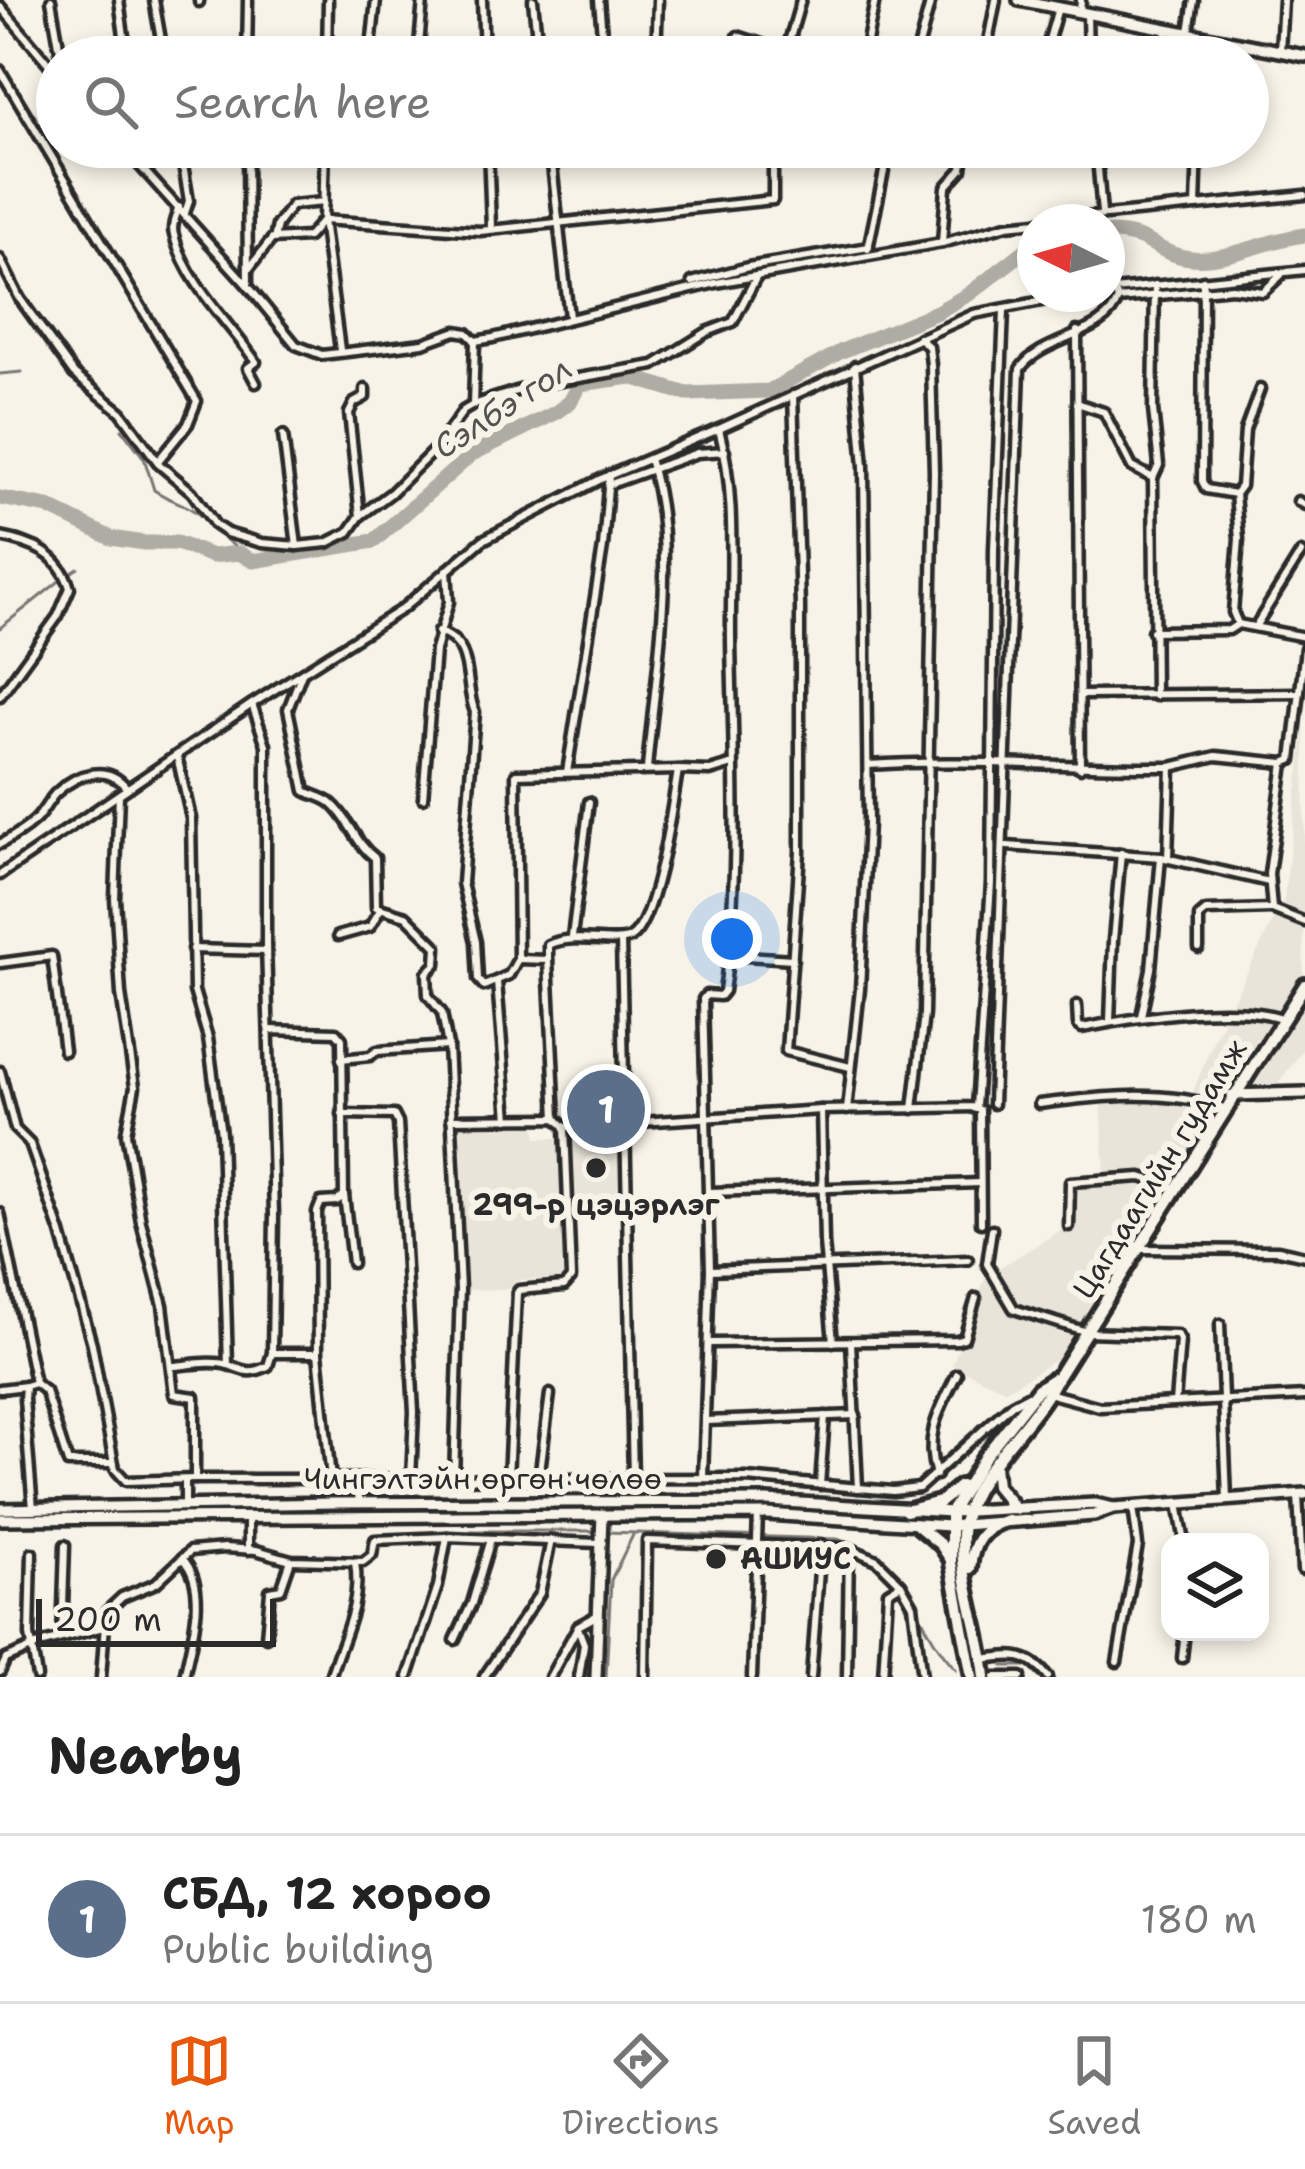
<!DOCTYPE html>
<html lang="en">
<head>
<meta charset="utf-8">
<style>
	:root { --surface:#fff; --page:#f2f2f2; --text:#222; --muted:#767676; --line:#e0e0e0; --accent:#ea580c }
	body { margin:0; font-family:"Shantell Sans",sans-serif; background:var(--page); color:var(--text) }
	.controls { position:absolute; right:36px; bottom:36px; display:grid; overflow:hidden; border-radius:24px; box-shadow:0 6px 18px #0003 }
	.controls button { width:108px; height:108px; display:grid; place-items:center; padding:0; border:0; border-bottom:3px solid var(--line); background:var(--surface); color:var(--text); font:60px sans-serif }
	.compass { position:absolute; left:1017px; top:204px; width:108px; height:108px; border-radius:50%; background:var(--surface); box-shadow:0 6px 18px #0003; rotate:275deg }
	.scale { position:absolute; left:36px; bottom:30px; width:240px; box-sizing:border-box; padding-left:12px; border:6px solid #2b2b2b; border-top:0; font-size:33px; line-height:42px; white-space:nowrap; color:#2b2b2b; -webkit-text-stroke:9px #f7f3e8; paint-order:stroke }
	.you { position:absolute; left:732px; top:939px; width:42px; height:42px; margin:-30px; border:9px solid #fff; border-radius:50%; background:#1a73e8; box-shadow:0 0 0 18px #1a73e833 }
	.badge { display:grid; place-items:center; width:78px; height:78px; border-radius:50%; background:var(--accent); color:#fff; font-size:39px; font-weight:700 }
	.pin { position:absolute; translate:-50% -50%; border:6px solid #fff; box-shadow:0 3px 12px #0006 }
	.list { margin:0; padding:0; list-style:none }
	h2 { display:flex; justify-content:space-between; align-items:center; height:156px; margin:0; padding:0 48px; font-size:51px }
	h2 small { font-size:39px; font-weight:400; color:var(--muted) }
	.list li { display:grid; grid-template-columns:78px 1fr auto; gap:36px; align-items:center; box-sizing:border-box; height:168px; padding:0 48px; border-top:3px solid var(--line) }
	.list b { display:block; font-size:45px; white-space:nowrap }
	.list p { margin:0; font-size:39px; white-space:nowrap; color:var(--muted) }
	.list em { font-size:39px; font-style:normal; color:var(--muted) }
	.icon { flex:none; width:66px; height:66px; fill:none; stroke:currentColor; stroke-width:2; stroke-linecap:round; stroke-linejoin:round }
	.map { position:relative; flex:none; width:1305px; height:1677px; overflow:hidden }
	.search { position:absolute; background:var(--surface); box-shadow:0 6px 18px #0003; left:36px; right:36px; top:36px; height:132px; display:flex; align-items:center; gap:30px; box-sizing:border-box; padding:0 42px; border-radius:66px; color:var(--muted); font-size:45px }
	.sheet { height:324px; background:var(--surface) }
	nav { display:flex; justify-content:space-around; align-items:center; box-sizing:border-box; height:168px; border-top:3px solid var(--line); background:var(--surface); font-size:33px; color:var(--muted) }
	nav a { display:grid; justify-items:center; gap:6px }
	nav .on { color:var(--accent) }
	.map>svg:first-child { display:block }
</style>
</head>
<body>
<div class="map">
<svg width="1305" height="1677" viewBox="0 0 1305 1677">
	<rect width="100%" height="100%" fill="#f7f3e8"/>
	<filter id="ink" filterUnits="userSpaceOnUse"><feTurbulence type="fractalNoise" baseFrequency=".00833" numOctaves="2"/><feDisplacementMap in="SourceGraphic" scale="24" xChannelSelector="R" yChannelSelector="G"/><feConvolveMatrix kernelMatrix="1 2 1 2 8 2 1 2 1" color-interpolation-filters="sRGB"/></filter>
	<g filter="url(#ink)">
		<!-- built -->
		<g fill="#e8e4da">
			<polygon points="1305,727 1303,1049 1274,1089 1229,1091 1059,1358 1006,1390 952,1365 986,1276 1066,1227 1067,1179 1105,1177 1101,1097 1192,1094 1214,1039 1284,899"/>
			<polygon points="535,1123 537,1138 560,1138 563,1279 521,1280 509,1289 467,1290 458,1125"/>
			<polygon points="620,1127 621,1201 594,1201 594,1209 575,1209 570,1131"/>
		</g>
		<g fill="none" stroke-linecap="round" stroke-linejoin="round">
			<!-- stream -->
			<g stroke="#7a7874" stroke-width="3">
				<polyline points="0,374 22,372"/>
				<path d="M122,429L144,458L154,490C168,500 184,503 197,513C226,534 227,554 269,556"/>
				<polyline points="72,572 78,568"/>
				<polyline points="0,628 62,579"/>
				<polyline points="471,1531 596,1531"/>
				<path d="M605,1532L837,1539C920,1566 906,1616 956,1669"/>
				<polyline points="1004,1666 1028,1666 1039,1677"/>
				<polyline points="606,1677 611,1580 633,1535"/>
			</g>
			<!-- river -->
			<g stroke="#afaca4" stroke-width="15">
				<path d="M1107,233C1151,232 1155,254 1190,258C1228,262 1267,239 1305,235"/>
				<polyline points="0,498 48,507 111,538 144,543 177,543 212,556 239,553 253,561 374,541 472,454 555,413 570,402 580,384 631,377 687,394 769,391 842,351 937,312 969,294 1035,243"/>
				<polyline points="999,759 1001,668"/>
			</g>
			<!-- street casing -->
			<g stroke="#2b2b2b" stroke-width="15">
				<g id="street">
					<polyline points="51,0 61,57"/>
					<polyline points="119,0 127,57"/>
					<polyline points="154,0 164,57"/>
					<polyline points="199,0 199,2"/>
					<polyline points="482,0 484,57"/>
					<polyline points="533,0 539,57"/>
					<polyline points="599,0 604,57"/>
					<polyline points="0,6 57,74"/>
					<polyline points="1080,12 1081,0"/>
					<polyline points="1087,14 1088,57"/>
					<polyline points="1189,32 1194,0"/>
					<polyline points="738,36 786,52 801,0"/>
					<polyline points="1280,51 1283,0"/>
					<polyline points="247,57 248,0"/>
					<polyline points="327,57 328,0"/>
					<polyline points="370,57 376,0"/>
					<polyline points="418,57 423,0"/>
					<polyline points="656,57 658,0"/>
					<polyline points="864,57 875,0"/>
					<polyline points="916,57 931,0"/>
					<polyline points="985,57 996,0"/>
					<polyline points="1044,57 1058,8"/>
					<polyline points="1162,57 1168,28"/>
					<polyline points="0,70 197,401 188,424 158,461"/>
					<polyline points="123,147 248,286 296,345 322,355 423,343 456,331 467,333 475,341 493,338 716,283 942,243 1007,225 1305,195"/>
					<polyline points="180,147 189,201 185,213"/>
					<polyline points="247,147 248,286"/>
					<polyline points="325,147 323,220 340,350"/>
					<polyline points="488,147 491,227"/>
					<polyline points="550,147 569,317"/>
					<polyline points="612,147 613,149"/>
					<polyline points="1096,147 1102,213"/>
					<polyline points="409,148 409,147"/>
					<polyline points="1196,206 1198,147"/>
					<path d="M179,207C176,216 171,226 174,235C186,283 229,322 256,362L248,368L256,383"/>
					<polyline points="275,235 277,225 292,205 324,202"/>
					<polyline points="942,243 946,187 962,169 965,147"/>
					<polyline points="868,249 889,147"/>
					<polyline points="0,259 20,299 74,374 121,412 160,465 192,492 215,525 227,533 262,543 297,546 283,435"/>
					<polyline points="248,270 272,239 308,237 323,220 480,231 773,200 773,147"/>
					<polyline points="1203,280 1202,481 1206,489 1235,494 1239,539 1233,612 1238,624"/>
					<polyline points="692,282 748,267 869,247"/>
					<polyline points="1118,299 1232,288 1263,292 1281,275"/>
					<polyline points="1077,331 1080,768"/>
					<polyline points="475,341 473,405 532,386 654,365 707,332 733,322 757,276"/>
					<polyline points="793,395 800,606 800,852 786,1051 850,1067"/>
					<polyline points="1077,403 1104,412 1132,467 1153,478"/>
					<polyline points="608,485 697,453 725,451"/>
					<polyline points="1235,494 1241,486 1245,430 1260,389"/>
					<polyline points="1298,501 1305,505"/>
					<polyline points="360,516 349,413 354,403 365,397 365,389"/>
					<path d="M0,537C33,543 60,554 70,588L58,616L0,696"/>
					<polyline points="297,546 327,543 349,532 360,516 391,493 439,445 463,411 473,405"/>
					<polyline points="1255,627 1301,553"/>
					<polyline points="1152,631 1229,630 1238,624 1305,637"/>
					<path d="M438,632C476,643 463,684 475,712L462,883L476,942L478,979L484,986L509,975L518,959L516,774L678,770"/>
					<polyline points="1305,648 1292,760 1284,763 1269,874 1272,909 1305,922"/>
					<path d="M302,673L288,709L305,791C312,795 323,797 331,803C351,820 353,841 375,858L376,907L406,916L437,947L436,964L427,973L428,995L442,1013L448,1046"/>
					<polyline points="1081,695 1299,693"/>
					<polyline points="1155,696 1153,478 1159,465 1153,410 1155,285"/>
					<polyline points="177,756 191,818 194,991 208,1038 221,1134 228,1365"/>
					<path d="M868,765C968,758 1070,768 1171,767L1168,858"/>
					<polyline points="1171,767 1216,756 1284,763"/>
					<path d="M647,769C655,672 680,551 649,459"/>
					<polyline points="567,772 603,547 609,475"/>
					<polyline points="119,795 115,898 121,994 135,1087 126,1133 141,1222 163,1305 174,1394 195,1397 195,1479 747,1478 893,1491 919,1488 1012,1404 1027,1396"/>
					<polyline points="423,798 435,650 449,602 447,570"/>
					<path d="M0,844C11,838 23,831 33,822C43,814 48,800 57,792C78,773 107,764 126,787"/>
					<polyline points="1007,846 1161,857 1269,882"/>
					<polyline points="0,875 252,704 402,609 483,540 601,479 719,429"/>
					<polyline points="338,936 370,927 380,910"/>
					<polyline points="572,937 589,802"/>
					<polyline points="621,941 633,1478"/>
					<polyline points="1199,948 1199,917 1206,911 1272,909"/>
					<polyline points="192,949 266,951"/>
					<polyline points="730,955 793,959"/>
					<polyline points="518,959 548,960 556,1118"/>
					<path d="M548,960V945C575,932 615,946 630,938C656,924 673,801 678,770L710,771L733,764"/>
					<polyline points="0,963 52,956 64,1051"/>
					<polyline points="497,982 508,1119"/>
					<path d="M1077,1005L1078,1025L1082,1028C1132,1018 1235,1001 1284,1019"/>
					<polyline points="1141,1016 1151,969 1161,857"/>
					<polyline points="1110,1021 1113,940 1121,853"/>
					<polyline points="270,1030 336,1032 342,1039 344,1195 337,1201 321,1202 317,1212 318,1353 331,1479"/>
					<polyline points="341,1059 370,1056 377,1051 448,1046 460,1289 454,1478"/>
					<polyline points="0,1071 15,1129 30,1144 61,1233 92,1344 115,1469 126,1481 195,1479"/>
					<path d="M993,1104L1020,369C1043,336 1106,337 1118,299L1114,290L1305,270"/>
					<path d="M1039,1104C1102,1096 1162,1089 1224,1108"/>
					<polyline points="973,1108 980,1110 981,1223"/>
					<polyline points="913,1109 924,1014 934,472 931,365 929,347 919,338"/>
					<polyline points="821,1110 824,1243 833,1342"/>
					<polyline points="847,1110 860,989 868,823 864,466 855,366"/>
					<polyline points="342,1114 394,1115 398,1123 414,1412 411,1479"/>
					<polyline points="451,1119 556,1118 565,1127 571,1278 564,1286 519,1290 517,1293 508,1478"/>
					<polyline points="565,1127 821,1110 976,1107 991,883 994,549 1004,311"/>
					<polyline points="710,1192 980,1183"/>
					<polyline points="344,1195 352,1263"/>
					<polyline points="0,1213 35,1383 25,1386 24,1399 33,1509"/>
					<polyline points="1069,1226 1070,1182 1141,1177 1174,1187"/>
					<polyline points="992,1229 987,1264 1014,1309 1087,1332 1177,1335 1180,1340 1175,1403"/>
					<polyline points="1141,1249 1278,1250 1305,1256"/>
					<polyline points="710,1270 968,1260"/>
					<polyline points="1220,1324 1227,1499"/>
					<polyline points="851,1342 858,1488"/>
					<polyline points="710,1343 957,1340 964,1338 976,1298"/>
					<polyline points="272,1353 317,1353"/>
					<path d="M173,1366C189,1365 212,1360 228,1365C246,1371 249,1375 268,1366L272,1353L274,1215L266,945V745L252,704"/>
					<polyline points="35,1383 45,1391 68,1463 114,1463"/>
					<polyline points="0,1389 25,1386"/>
					<polyline points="1048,1393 1100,1407 1305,1396"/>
					<polyline points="706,1421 856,1415"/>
					<path d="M936,1475C923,1435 940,1409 957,1374"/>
					<path d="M703,1477L710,1270L703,999L706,995L720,996L724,991C741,875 733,758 731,640C730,572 737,495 719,429L974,314L1079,294"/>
					<polyline points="539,1478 550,1394"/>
					<polyline points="354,1479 360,1503"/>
					<polyline points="185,1480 185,1506"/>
					<polyline points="820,1485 825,1416"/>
					<polyline points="1298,1495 1302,1570"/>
					<polyline points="1178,1504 1185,1542"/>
					<polyline points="248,1517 248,1550"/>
					<polyline points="849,1548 877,1560 901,1584"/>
					<polyline points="32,1553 30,1635 37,1677"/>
					<path d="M182,1558C210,1588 191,1641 184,1677"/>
					<polyline points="578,1628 584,1644 579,1677"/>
					<polyline points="266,1637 270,1591 281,1589 291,1560"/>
					<polyline points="62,1638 65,1545"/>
					<polyline points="455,1640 472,1603 491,1539"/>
					<polyline points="1182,1658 1185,1632"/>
					<path d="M983,1659C1013,1655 1028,1652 1048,1677"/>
					<polyline points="1117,1662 1138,1545 1133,1507"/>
					<polyline points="0,1672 6,1659 43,1643 103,1627"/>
					<polyline points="101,1677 106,1612 122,1597 156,1583 190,1551 225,1548 256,1550 291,1560 363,1562 372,1555 375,1540 447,1537 599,1543"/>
					<path d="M330,1677C343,1635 362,1605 355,1562"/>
					<polyline points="408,1677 438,1586 447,1537"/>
					<polyline points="484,1677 540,1593 551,1540"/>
					<polyline points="550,1677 578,1626 598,1615"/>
					<polyline points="645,1677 647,1541 849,1548 847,1677"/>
					<polyline points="752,1677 758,1514"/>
					<polyline points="811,1677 821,1544"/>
					<polyline points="883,1677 888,1592 901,1584 913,1605 922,1677"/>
					<polyline points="995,1677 1021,1677"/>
				</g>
			</g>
			<!-- secondary casing -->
			<g stroke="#2b2b2b" stroke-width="18">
				<g id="secondary">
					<polyline points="1019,0 1305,56"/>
					<polyline points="1232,1095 1305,1093"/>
					<polyline points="0,1509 333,1503 767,1501 951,1512 1095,1504 1113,1508 1305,1494"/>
					<polyline points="0,1519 767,1514 949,1526 1094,1515 1113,1508"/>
					<polyline points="596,1677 602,1514"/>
				</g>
			</g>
			<!-- primary casing -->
			<g stroke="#2b2b2b" stroke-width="20">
				<g id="primary">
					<polyline points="994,1465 996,1486 1015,1509"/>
					<polyline points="906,1511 940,1502 960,1486"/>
					<polyline points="918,1526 941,1545 949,1557"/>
					<path d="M970,1568C973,1541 982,1528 1007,1520"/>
					<polyline points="972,1677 951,1563 951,1512 985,1456 1038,1389 1055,1378"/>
					<path d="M985,1677C981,1629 956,1570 963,1524C971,1478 1023,1433 1047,1394C1132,1258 1219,1121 1305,985"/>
				</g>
			</g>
			<!-- street -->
			<use href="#street" stroke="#f7f3e8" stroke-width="6"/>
			<!-- secondary -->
			<use href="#secondary" stroke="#f7f3e8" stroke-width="9"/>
			<!-- primary -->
			<use href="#primary" stroke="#f7f3e8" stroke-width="10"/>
		</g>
	</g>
	<!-- markers -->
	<g fill="#2b2b2b" stroke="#f7f3e8" stroke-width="4.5">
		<circle cx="596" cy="1168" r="12"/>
		<circle cx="716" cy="1559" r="12"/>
	</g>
	<g text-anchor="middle" stroke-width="12" stroke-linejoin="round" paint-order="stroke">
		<!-- street labels -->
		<g font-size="30" fill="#2b2b2b" stroke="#f7f3e8">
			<text transform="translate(1160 1169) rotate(-58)" y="10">Цагдаагийн гудамж</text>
			<text x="483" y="1489">Чингэлтэйн өргөн чөлөө</text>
		</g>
		<!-- poi labels -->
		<g font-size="30" font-weight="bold" fill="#2b2b2b" stroke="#f7f3e8">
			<text x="596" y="1215">299-р цэцэрлэг</text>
			<text x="740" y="1569" text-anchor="start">АШИУС</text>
		</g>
		<!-- water labels -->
		<g font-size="33" font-style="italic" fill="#53524f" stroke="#f7f3e8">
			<text transform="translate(502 407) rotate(-33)" y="12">Сэлбэ гол</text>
		</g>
	</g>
</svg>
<div class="controls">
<button><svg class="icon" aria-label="layers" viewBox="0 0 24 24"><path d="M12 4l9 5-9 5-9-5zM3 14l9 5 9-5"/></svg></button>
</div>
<svg class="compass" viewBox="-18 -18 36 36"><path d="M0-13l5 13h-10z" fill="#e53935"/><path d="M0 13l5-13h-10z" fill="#767676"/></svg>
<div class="scale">200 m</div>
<div class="you"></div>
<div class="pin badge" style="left:606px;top:1109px;background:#5c6f8a">1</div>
<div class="search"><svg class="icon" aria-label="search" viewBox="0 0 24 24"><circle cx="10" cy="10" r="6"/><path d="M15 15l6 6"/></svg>Search here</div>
</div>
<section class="sheet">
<h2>Nearby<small></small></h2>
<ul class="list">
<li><span class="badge" style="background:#5c6f8a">1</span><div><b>СБД, 12 хороо</b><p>Public building</p></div><em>180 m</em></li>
</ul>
</section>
<nav>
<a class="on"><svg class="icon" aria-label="map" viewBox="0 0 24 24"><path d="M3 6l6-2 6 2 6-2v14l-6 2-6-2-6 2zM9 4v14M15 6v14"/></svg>Map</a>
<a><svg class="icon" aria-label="directions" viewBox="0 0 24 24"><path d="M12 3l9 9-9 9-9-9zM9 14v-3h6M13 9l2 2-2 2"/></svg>Directions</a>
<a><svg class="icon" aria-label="saved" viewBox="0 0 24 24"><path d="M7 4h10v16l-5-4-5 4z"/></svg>Saved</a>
</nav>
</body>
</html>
